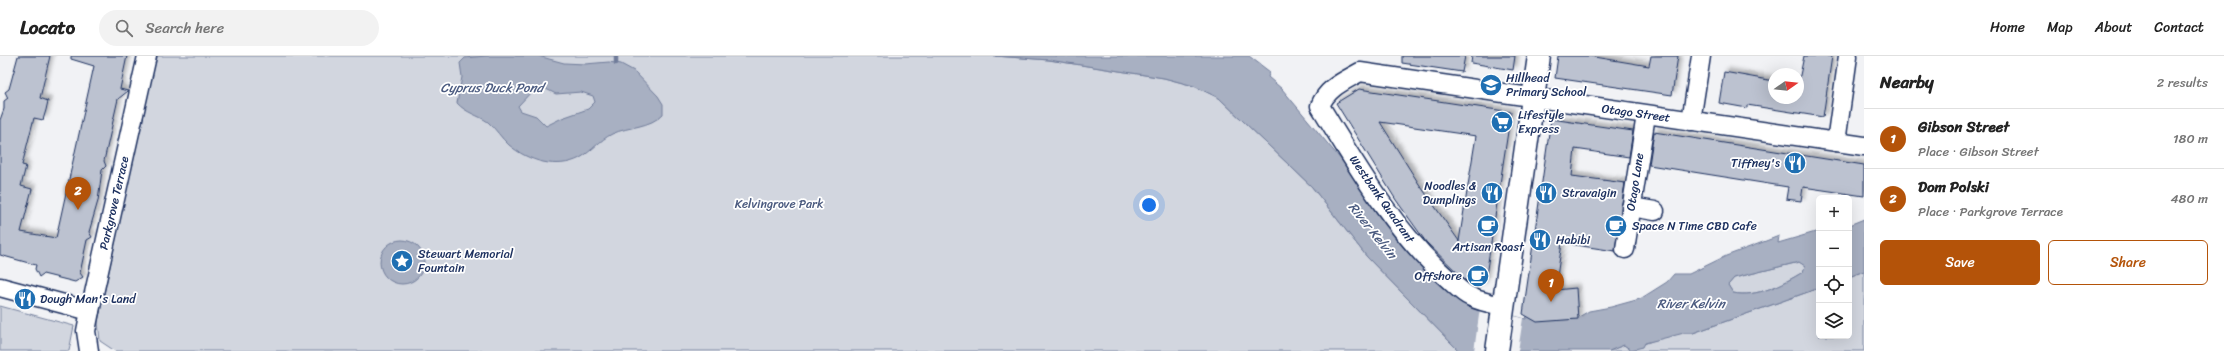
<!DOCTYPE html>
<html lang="en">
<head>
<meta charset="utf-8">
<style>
	:root { --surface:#fff; --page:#f2f2f2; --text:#222; --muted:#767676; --line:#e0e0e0; --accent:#b45309 }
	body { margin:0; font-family:Sriracha,sans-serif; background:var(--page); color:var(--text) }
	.controls { position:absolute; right:12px; bottom:12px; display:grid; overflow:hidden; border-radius:6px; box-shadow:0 4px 16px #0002 }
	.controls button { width:36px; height:36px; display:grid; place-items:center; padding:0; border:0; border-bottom:1px solid var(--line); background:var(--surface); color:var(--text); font:20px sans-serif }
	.compass { position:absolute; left:1768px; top:12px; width:36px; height:36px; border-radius:50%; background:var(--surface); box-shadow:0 4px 16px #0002; rotate:76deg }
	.you { position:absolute; left:1149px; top:149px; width:14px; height:14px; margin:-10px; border:3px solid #fff; border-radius:50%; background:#1a73e8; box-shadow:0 0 0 6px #1a73e833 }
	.badge { display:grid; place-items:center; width:26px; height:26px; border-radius:50%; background:var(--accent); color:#fff; font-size:13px; font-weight:700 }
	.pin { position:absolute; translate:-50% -33px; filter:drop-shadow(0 1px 2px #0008) }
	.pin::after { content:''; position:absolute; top:21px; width:14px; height:12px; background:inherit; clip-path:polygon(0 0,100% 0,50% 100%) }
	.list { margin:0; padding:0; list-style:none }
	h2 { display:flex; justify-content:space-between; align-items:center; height:52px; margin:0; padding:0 16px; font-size:17px }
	h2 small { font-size:13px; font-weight:400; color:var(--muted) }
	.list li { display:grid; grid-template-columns:26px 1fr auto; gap:12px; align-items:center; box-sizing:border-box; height:60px; padding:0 16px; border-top:1px solid var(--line) }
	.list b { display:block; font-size:15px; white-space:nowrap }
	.list p { margin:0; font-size:13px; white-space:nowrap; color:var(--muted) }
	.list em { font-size:13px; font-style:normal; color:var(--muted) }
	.actions { display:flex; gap:8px; padding:12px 16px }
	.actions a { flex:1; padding:9px 0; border:1px solid var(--accent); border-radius:6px; text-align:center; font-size:14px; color:var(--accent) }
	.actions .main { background:var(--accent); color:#fff }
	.icon { flex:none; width:22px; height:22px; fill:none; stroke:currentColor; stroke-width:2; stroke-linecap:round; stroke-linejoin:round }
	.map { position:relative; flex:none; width:1864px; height:295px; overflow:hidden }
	header { display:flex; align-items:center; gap:24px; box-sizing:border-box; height:56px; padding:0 20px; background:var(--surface); border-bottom:1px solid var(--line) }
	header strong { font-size:19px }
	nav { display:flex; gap:22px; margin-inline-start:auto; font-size:14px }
	.search { width:280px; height:36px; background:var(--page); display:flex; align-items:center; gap:10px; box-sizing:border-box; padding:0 14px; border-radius:22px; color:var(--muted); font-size:15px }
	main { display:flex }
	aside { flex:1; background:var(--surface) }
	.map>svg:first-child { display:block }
</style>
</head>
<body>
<header>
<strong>Locato</strong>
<div class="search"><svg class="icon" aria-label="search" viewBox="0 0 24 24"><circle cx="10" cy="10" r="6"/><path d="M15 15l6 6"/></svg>Search here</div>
<nav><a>Home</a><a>Map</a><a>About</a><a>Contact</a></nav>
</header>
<main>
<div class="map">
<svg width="1864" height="295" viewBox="0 0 1864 295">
	<defs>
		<filter id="shadow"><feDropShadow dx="3.5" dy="-3.5" stdDeviation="2" flood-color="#0004"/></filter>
	</defs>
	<rect width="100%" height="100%" fill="#f1f2f5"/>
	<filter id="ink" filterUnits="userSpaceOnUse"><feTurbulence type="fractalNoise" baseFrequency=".025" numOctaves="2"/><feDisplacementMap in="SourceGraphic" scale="8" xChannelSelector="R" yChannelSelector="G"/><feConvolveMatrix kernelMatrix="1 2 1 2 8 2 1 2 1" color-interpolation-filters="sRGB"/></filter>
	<g filter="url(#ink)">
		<!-- green -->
		<g fill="#d2d6df" stroke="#76829e">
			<polygon points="155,0 995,0 1049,4 1164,22 1194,30 1219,42 1312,131 1367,201 1459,295 115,295 100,285 98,266"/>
			<path d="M1799,206L1806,210L1803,216C1783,228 1757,242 1733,237L1728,229L1734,222Z"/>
			<path d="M1864,215V295H1609L1624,289L1631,294C1645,287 1676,274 1693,277L1819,232V280H1849V221Z"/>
			<polygon points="0,250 74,270 69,295 0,295"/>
		</g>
		<!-- water -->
		<g fill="#a8b0c2" stroke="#707c9a" fill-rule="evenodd">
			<path d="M486,0H538L564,7L585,8L609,6L621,8L634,15L658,40L663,48V58C650,72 629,70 612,78C600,84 592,95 580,102C557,114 528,105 509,89C501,82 496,73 488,66C478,59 466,57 457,47L462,21L460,7L465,2ZM542,31L556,38L581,36L593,40L595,46L588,53L562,62L546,70L536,60L521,55L518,50L534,33Z"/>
			<path d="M995,0H1249L1270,16L1268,21L1282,33L1348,112L1400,179L1502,257L1526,263L1527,260L1577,262L1589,255L1611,251L1640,243L1667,226L1674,218H1689L1726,200L1779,180L1778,187L1819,175V232L1693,277H1684L1645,287L1643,291L1631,294L1624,289L1609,295H1459L1367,201L1312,131L1219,42L1194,30L1164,22L1049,4ZM1799,206L1805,210L1803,216C1783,228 1757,242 1733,237L1728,229L1734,222Z"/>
			<polygon points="1864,163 1864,215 1849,221 1849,169"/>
			<circle cx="402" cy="206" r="22"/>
		</g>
		<!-- pier -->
		<polygon fill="#f1f2f5" points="1480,252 1523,262 1518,295 1474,295"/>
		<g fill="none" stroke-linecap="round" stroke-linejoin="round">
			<!-- stream -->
			<polyline stroke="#707c9a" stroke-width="4.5" points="616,7 616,0"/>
		</g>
		<!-- building -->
		<g fill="#bcc2d0" stroke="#1b2f5e" fill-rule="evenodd" filter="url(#shadow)">
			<polygon points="18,0 50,0 40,42 48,45 46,54 43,64 34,62 22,109 26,110 21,130 32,133 21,176 56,182 94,10 71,3 71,0 127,0 120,33 128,35 118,43 104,105 106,110 102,114 98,145 89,176 92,181 87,184 80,217 83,221 75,226 43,218 39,221 35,213 36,209 0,199 0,64 4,53 4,45 8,42 5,36 9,33"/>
			<polygon points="1402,0 1465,0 1462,16 1402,7"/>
			<polygon points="1472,0 1515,0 1513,14 1471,7"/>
			<polygon points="1558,0 1589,0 1649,10 1651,0 1678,0 1672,39 1555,22"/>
			<polygon points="1804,0 1832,0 1823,61 1747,49 1747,52 1719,47 1724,16 1774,25 1774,42 1798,42 1798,29"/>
			<path d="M1359,33L1511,56L1487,213L1484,227L1479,231H1474L1466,225L1426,186L1396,144L1336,47ZM1380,66L1476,80L1459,185L1419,128Z"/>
			<polygon points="1551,63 1633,75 1629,101 1575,93 1572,120 1625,127 1615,195 1562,187 1555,234 1576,232 1578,263 1537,266 1523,258"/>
			<polygon points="1654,76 1864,109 1864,140 1803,131 1801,145 1786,143 1788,131 1649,109"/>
		</g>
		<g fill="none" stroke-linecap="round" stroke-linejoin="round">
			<!-- street casing -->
			<g stroke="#1b2f5e" stroke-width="21">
				<g id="street">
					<polyline points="1691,65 1701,0"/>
					<polyline points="1836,86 1848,0"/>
					<polyline points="1631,151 1655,155"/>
					<polyline points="1625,193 1646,59"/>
					<polyline points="0,231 90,255"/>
					<path d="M1503,250C1493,248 1481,246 1471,241C1462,237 1455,229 1447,222C1394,175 1357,110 1320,50C1327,32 1344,25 1360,16L1864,90"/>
					<polyline points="89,295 86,275 90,255 147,0"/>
				</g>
			</g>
			<!-- secondary casing -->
			<g stroke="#1b2f5e" stroke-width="25">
				<polyline id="secondary" points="1497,295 1539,0"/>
			</g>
			<!-- street -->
			<use href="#street" stroke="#fff" stroke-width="18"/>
			<!-- secondary -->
			<use href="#secondary" stroke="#fff" stroke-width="22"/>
		</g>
	</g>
	<!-- icons -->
	<defs>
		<g id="school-disc" transform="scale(1.15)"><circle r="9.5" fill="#1f6fb2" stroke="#fff"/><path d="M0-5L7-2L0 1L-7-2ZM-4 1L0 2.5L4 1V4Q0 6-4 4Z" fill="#fff"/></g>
		<g id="supermarket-disc" transform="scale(1.15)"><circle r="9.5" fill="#1f6fb2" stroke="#fff"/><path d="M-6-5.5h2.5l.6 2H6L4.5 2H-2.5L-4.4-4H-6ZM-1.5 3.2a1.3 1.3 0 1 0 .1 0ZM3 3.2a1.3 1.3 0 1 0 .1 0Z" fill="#fff"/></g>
		<g id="restaurant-disc" transform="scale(1.15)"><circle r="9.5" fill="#1f6fb2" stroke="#fff"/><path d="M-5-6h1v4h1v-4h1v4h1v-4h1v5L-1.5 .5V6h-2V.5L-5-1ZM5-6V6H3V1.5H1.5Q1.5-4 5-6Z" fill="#fff"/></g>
		<g id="cafe-disc" transform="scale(1.15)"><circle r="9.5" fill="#1f6fb2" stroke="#fff"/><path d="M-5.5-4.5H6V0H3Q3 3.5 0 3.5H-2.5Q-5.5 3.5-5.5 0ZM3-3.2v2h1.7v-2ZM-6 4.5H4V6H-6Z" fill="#fff"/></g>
		<g id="sight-disc" transform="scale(1.15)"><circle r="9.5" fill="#1f6fb2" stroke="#fff"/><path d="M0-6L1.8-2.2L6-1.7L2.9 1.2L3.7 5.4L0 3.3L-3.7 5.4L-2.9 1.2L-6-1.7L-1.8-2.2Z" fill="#fff"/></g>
	</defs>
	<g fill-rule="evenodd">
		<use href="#school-disc" x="1491" y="29"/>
		<use href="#supermarket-disc" x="1502" y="66"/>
		<use href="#restaurant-disc" x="1795" y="107"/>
		<use href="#restaurant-disc" x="1492" y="137"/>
		<use href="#restaurant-disc" x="1546" y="137"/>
		<use href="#cafe-disc" x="1488" y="170"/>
		<use href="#cafe-disc" x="1616" y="170"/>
		<use href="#restaurant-disc" x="1540" y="184"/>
		<use href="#sight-disc" x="402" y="205"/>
		<use href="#cafe-disc" x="1478" y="220"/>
		<use href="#restaurant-disc" x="25" y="243"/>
	</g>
	<g text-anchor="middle" stroke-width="3.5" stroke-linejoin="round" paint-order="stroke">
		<!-- poi labels -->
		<g font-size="12" fill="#1b2f5e" stroke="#fff" text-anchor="start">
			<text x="1506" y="26">Hillhead<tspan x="1506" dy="14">Primary School</tspan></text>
			<text x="1518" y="63">Lifestyle<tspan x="1518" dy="14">Express</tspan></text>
			<text x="1780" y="111" text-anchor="end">Tiffney's</text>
			<text x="1476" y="134" text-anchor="end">Noodles &amp;<tspan x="1476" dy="14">Dumplings</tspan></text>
			<text x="1562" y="141">Stravaigin</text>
			<text x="1632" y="174">Space N Time CBD Cafe</text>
			<text x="1556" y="188">Habibi</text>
			<text x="1488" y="195" text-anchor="middle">Artisan Roast</text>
			<text x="418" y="202">Stewart Memorial<tspan x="418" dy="14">Fountain</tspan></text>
			<text x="1462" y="224" text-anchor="end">Offshore</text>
			<text x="40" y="247">Dough Man's Land</text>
		</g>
		<!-- street labels -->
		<g font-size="12" fill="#1b2f5e" stroke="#fff">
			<text transform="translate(1636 57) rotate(8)" y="4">Otago Street</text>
			<text transform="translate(1635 126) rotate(-81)" y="4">Otago Lane</text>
			<text transform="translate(1382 143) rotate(55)" y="4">Westbank Quadrant</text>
			<text transform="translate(114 147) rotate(-77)" y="4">Parkgrove Terrace</text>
		</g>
		<!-- park labels -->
		<g font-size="12" fill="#49597e" stroke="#fff">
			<text x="779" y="152">Kelvingrove Park</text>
		</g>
		<!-- water labels -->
		<g font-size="13" font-style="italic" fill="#4c5c81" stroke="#fff">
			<text x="492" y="36">Cyprus Duck Pond</text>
			<text transform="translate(1373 174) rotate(51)" y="5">River Kelvin</text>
			<text x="1691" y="252">River Kelvin</text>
		</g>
	</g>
</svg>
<div class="controls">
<button>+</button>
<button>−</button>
<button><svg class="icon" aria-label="locate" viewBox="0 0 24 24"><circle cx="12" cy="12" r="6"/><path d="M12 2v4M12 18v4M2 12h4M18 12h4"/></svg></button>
<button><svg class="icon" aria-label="layers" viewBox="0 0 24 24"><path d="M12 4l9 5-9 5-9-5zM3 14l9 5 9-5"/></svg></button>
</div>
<svg class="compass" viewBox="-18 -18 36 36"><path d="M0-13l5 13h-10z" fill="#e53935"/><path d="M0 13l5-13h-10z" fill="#767676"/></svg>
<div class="you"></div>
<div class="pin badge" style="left:1551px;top:246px">1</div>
<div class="pin badge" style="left:78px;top:154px">2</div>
</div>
<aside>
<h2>Nearby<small>2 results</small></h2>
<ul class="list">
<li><span class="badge">1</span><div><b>Gibson Street</b><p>Place · Gibson Street</p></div><em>180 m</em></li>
<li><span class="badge">2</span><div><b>Dom Polski</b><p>Place · Parkgrove Terrace</p></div><em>480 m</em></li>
</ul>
<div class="actions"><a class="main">Save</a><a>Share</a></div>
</aside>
</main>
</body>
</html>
